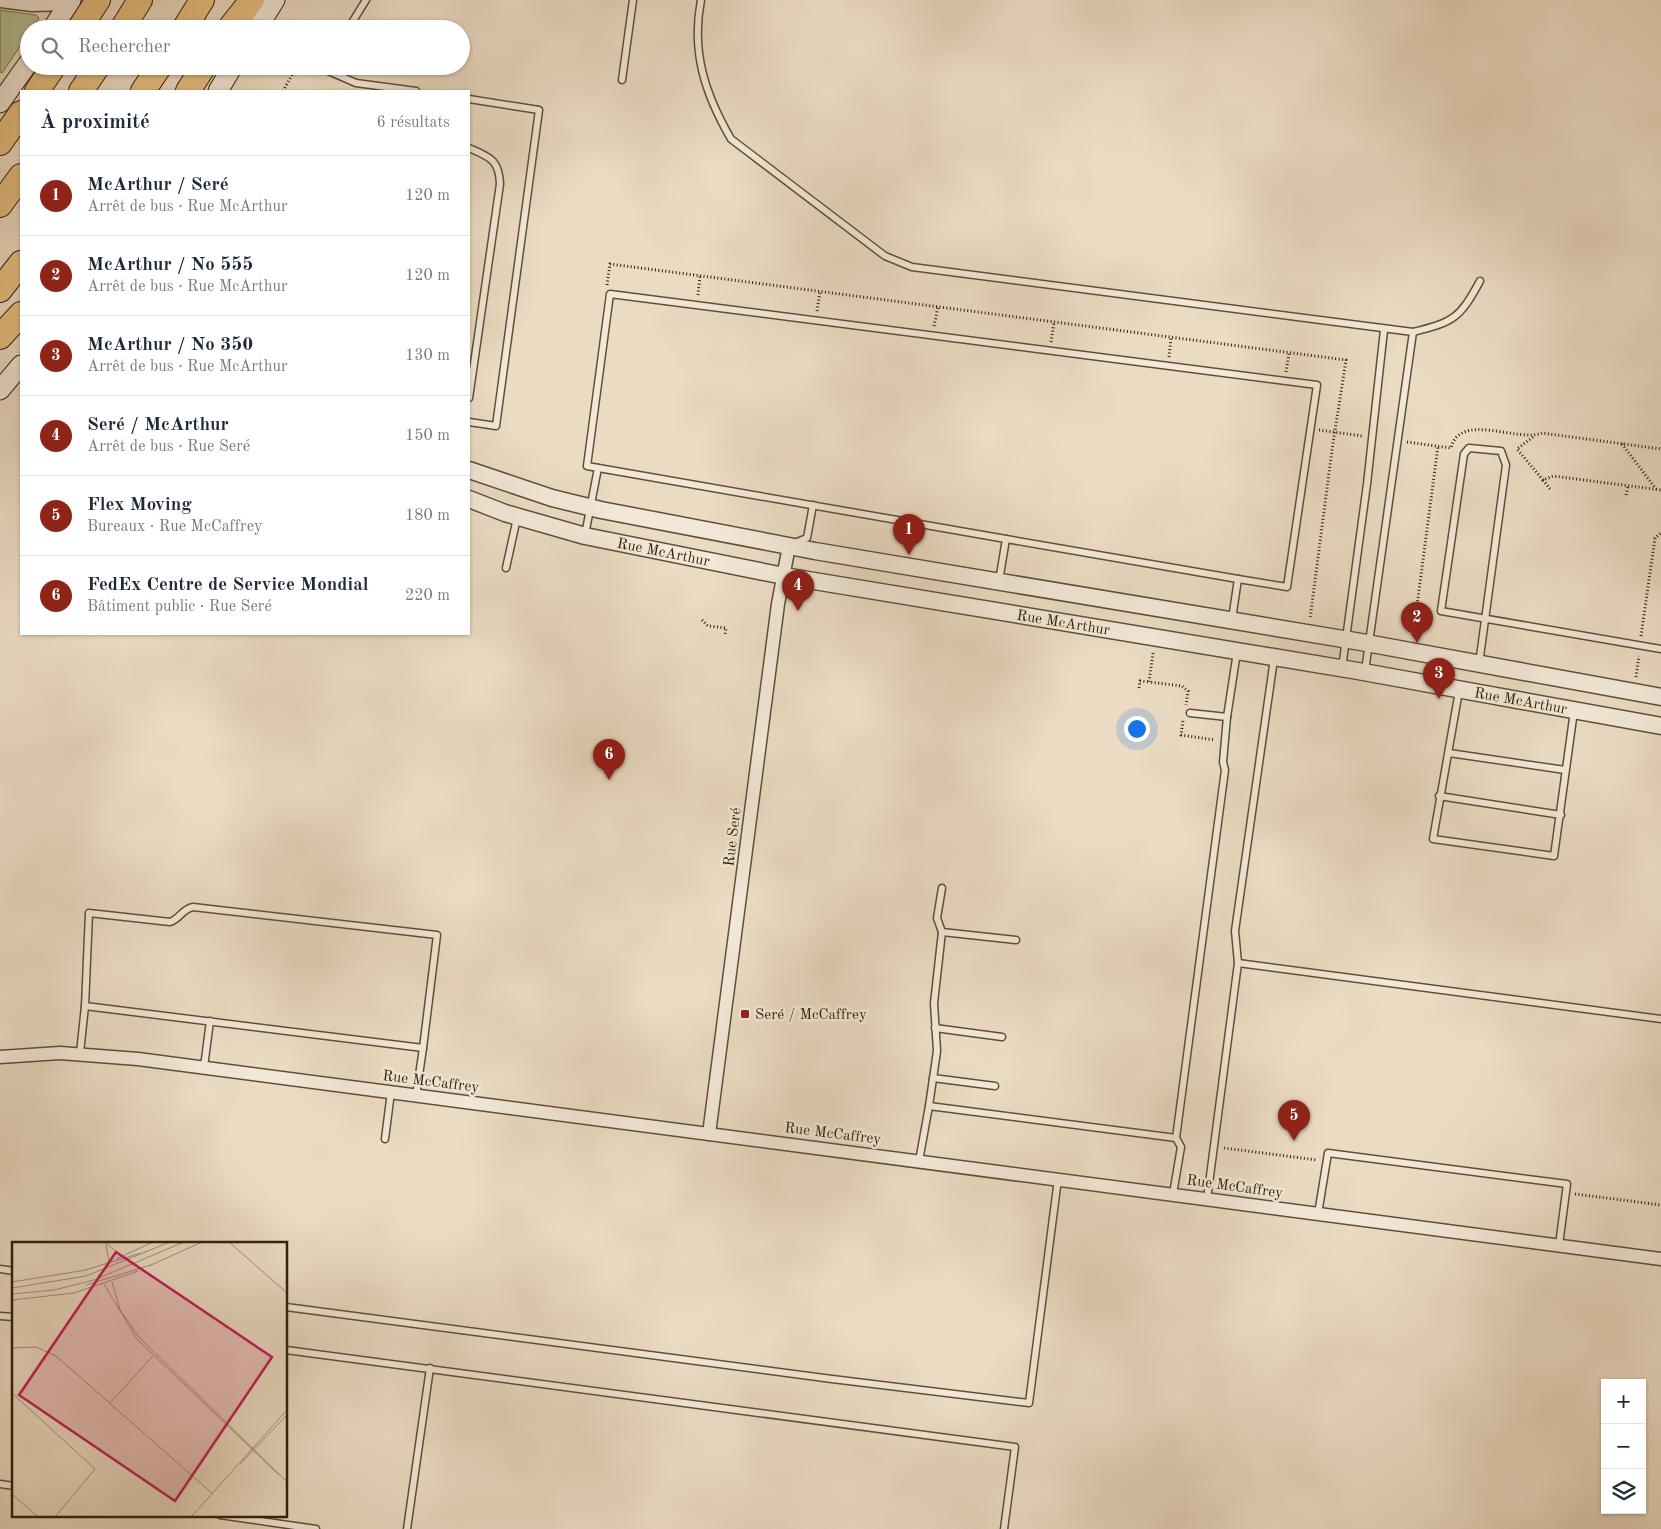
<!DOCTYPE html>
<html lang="fr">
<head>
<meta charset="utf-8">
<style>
	:root { --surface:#fff; --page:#f6f6f7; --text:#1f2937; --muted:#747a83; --line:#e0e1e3; --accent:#8f2418 }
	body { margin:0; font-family:"Old Standard TT",serif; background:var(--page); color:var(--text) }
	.controls { position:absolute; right:15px; bottom:15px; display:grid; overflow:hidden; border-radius:0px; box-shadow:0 1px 4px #0004 }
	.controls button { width:45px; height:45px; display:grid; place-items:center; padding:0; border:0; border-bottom:1px solid var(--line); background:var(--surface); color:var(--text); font:25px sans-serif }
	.you { position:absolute; left:1136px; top:728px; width:18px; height:18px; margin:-12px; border:4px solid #fff; border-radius:50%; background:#1a73e8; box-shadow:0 0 0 8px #1a73e833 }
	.badge { display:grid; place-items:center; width:32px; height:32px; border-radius:50%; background:var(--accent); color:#fff; font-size:16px; font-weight:700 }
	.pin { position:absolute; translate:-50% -41px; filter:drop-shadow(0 1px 2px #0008) }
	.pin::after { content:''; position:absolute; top:26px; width:18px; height:15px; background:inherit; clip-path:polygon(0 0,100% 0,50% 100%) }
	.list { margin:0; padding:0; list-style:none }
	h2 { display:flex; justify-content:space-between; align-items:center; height:65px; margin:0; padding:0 20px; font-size:21px }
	h2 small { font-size:16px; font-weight:400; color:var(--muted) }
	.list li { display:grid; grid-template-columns:32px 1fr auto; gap:15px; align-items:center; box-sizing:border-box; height:80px; padding:0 20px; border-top:1px solid var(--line) }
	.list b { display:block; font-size:19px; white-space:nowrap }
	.list p { margin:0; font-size:16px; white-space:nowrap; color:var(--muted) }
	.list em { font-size:16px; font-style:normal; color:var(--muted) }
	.icon { flex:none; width:28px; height:28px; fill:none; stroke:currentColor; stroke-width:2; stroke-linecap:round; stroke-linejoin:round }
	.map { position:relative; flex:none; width:1661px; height:1529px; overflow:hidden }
	.search { position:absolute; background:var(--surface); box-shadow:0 1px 4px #0004; left:20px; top:20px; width:450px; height:55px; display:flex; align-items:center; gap:12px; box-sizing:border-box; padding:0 18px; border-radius:28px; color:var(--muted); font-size:19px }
	.panel { position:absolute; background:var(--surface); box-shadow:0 1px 4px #0004; left:20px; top:90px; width:450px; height:545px; border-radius:0px }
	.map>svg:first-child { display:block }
</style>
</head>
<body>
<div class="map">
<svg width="1661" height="1529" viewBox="0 0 1661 1529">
	<rect width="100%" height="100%" fill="#ebdbc3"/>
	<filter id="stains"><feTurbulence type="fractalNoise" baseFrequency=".004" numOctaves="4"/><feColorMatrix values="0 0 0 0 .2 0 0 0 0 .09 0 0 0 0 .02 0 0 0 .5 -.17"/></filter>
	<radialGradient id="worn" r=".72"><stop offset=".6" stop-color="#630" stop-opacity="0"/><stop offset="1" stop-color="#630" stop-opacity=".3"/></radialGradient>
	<!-- green -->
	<polygon fill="#b5c196" stroke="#727050" points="0,10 36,15 39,18 32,29 29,29 29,33 2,73 0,72"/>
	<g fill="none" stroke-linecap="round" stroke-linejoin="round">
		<!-- service casing -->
		<g stroke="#5f4f38" stroke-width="9">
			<g id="service">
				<path d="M701,0C691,52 705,94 731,139L885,256L912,267L1413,332C1454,322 1460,318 1480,281"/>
				<polyline points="348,29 366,0"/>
				<polyline points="317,66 356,83 416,91"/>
				<polyline points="622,80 633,0"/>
				<polyline points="469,99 539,110 496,426 469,422"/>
				<path d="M469,148C489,157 499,159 500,184L469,398"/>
				<polyline points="585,535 598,468"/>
				<polyline points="1006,539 587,466 610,294 1317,385 1287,587 1238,579"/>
				<polyline points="795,543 807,538 813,505"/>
				<polyline points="506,568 517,518"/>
				<polyline points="999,581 1006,539 1238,579 1232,619"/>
				<polyline points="1479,664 1506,465 1501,451 1469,448 1464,454 1441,611 1661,649"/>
				<polyline points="1342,668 1367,484 1384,330"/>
				<polyline points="1365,671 1413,332"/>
				<polyline points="1459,691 1433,839 1554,856 1574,711"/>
				<polyline points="1190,713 1227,717 1237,652"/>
				<polyline points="1449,753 1565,770"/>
				<polyline points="1439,796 1561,815"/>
				<polyline points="942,932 1016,940"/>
				<polyline points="1238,963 1661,1019"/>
				<path d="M85,1006L89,913L170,922C180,919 182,909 193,907L437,935L423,1048"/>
				<polyline points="935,1028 1002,1037"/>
				<polyline points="80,1053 85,1006 423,1048 416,1096"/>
				<polyline points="204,1067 210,1021"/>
				<polyline points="933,1078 995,1086"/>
				<polyline points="929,1106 937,1051 934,1003 942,932 937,918 942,888"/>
				<polyline points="385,1139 391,1092"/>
				<polyline points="919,1161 929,1106 1176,1138"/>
				<polyline points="1173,1194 1181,1147 1176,1138 1225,770 1223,762 1227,717"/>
				<polyline points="1207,1199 1238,963 1235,931 1274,659"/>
				<polyline points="1318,1214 1328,1153 1567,1184 1559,1245"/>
				<polyline points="0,1269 14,1271"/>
				<polyline points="286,1307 832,1379 1029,1403 1058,1179"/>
				<polyline points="0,1316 14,1317"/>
				<polyline points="286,1350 1015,1447 1004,1529"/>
				<polyline points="0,1484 14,1486"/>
				<polyline points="220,1515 316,1529"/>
				<polyline points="407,1529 430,1368"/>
			</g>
		</g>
		<!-- minor casing -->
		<g stroke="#5f4f38" stroke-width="15">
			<g id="minor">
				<polyline points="0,1 32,5 69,4"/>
				<polyline points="0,1057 60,1053 138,1059 1661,1259"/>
				<polyline points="709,1134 778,604 789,546"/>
			</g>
		</g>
		<!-- tertiary casing -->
		<g stroke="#5f4f38" stroke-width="19">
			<g id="tertiary">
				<polyline points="469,470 552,498 601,510 815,551 1361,642 1661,697"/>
				<path id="s1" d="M469,499L505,513L585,536L784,576L1358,671L1661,726"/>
			</g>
		</g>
		<!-- secondary casing -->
		<g stroke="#302009" stroke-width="21">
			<g id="secondary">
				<polyline points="52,29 71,0"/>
				<polyline points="257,29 275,0"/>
				<polyline points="218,91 233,66"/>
				<polyline points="0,103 29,62"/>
				<polyline points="0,390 21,365"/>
			</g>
		</g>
		<!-- motorway casing -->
		<g stroke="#302009" stroke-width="26">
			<g id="motorway">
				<polyline points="79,29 98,0"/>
				<polyline points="122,29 140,0"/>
				<polyline points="184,29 202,0"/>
				<polyline points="229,29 252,0"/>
				<polyline points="37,91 54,66"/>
				<polyline points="81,91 98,66"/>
				<polyline points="143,91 160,66"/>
				<polyline points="188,91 204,66"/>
				<polyline points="0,143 21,113"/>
				<polyline points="0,205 21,176"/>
				<polyline points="0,290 21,263"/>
				<polyline points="0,337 21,314"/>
			</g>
		</g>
		<!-- path -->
		<g stroke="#302009" stroke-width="3" stroke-dasharray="1 2.5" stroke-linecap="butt">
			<polyline points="283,91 297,66"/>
			<polyline points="607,285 610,264 1346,360 1332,450 1310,619"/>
			<polyline points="698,295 700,276"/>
			<polyline points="817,311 820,292"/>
			<polyline points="934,326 938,307"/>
			<polyline points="1051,342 1054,322"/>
			<polyline points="1169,357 1171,338"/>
			<polyline points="1286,372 1289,353"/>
			<polyline points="1319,430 1362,436"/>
			<polyline points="1533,437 1517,449 1543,480 1553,476 1661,490"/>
			<path d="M1407,442L1451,448C1460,411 1518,443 1542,433L1661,449"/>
			<polyline points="1622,444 1656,489"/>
			<polyline points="1543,480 1550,489"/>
			<polyline points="1626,495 1628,486"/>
			<polyline points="702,620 708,626 726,628 725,635"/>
			<polyline points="1413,636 1438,446"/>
			<polyline points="1641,636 1655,538 1661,533"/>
			<polyline points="1153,653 1149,682 1182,686 1188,691 1186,705"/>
			<polyline points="1636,677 1639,656"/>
			<polyline points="1139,688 1140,681 1149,682"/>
			<polyline points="1183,721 1181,735 1215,740"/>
			<polyline points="1224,1148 1317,1160"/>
			<polyline points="1575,1194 1661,1205"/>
		</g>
		<!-- service -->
		<use href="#service" stroke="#f2e8d8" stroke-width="6"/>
		<!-- minor -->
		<use href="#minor" stroke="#f2e8d8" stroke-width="12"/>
		<!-- tertiary -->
		<use href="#tertiary" stroke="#f2e8d8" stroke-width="16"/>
		<!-- secondary -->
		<use href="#secondary" stroke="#f2e8d8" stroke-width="19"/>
		<!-- motorway -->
		<use href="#motorway" stroke="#e6be82" stroke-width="24"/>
	</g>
	<!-- markers -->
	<rect fill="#8f2418" stroke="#f2e8d8" stroke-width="2" x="740" y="1009" width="10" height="10" rx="2.5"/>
	<g text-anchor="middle" stroke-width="5" stroke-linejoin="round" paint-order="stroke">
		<!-- street labels -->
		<g font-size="15" fill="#302009" stroke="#f2e8d8">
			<text dy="5" stroke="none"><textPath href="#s1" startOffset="202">Rue McArthur</textPath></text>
			<text dy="5" stroke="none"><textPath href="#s1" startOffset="608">Rue McArthur</textPath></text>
			<text dy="5" stroke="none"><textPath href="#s1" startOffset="1072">Rue McArthur</textPath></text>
			<text transform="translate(732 837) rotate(-83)" y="5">Rue Seré</text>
			<text transform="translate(431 1081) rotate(7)" y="5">Rue McCaffrey</text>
			<text transform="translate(833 1133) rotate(7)" y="5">Rue McCaffrey</text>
			<text transform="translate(1235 1186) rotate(8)" y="5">Rue McCaffrey</text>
		</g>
		<!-- poi labels -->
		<g font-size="15" fill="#302009" stroke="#f2e8d8" text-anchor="start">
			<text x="755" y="1019">Seré / McCaffrey</text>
		</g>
	</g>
	<!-- overview -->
	<g transform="translate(12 1242)">
		<rect width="275" height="275" fill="#ebdbc3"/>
		<path fill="none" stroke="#a09079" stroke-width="1" d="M92,0L110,14M217,0L275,51M94,3L97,19M104,17L141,0M137,24L190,0M73,28L129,11M0,40L74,28M100,40L108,68L127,95L275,240M92,42L125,97L267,233M74,43L139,23M0,46L74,34L158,0M0,52L42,48L82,38L172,0M0,58L62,51L126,29M0,106L24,105L44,114L201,252M0,151L83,227L43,275M98,161L141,114M228,222L275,173M0,252L26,275M179,275L275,168"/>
		<path fill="#c2185b" fill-opacity="0.15" stroke="#c2185b" stroke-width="2.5" d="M104,10L260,115L163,259L7,153Z"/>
		<rect width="275" height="275" fill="none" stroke="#302009" stroke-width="2.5"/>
	</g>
	<rect width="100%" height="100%" filter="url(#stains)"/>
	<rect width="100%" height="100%" fill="url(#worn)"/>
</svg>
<div class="controls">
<button>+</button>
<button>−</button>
<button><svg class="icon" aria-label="layers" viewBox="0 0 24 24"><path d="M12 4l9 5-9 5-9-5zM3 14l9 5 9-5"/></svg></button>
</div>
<div class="you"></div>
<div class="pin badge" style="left:909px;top:555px">1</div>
<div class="pin badge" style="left:1417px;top:643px">2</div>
<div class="pin badge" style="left:1439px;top:699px">3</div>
<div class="pin badge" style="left:798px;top:611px">4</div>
<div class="pin badge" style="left:1294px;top:1141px">5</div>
<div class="pin badge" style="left:609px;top:780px">6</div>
<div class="search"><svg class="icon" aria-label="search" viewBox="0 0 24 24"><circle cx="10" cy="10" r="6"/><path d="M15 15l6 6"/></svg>Rechercher</div>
<section class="panel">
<h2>À proximité<small>6 résultats</small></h2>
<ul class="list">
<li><span class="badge">1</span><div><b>McArthur / Seré</b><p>Arrêt de bus · Rue McArthur</p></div><em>120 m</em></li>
<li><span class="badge">2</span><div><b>McArthur / No 555</b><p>Arrêt de bus · Rue McArthur</p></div><em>120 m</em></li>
<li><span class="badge">3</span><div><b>McArthur / No 350</b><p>Arrêt de bus · Rue McArthur</p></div><em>130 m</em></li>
<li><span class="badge">4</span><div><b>Seré / McArthur</b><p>Arrêt de bus · Rue Seré</p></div><em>150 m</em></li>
<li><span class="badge">5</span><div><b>Flex Moving</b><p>Bureaux · Rue McCaffrey</p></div><em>180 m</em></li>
<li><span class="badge">6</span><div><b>FedEx Centre de Service Mondial</b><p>Bâtiment public · Rue Seré</p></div><em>220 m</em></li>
</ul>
</section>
</div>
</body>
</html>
